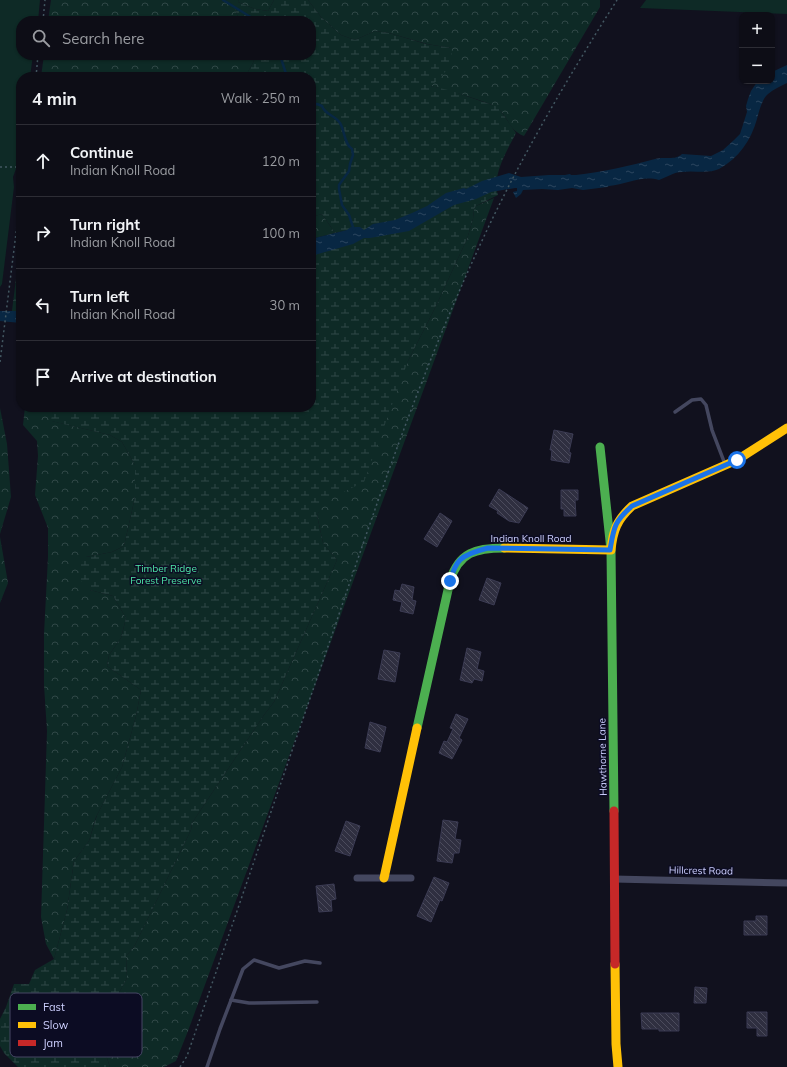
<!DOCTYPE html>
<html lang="en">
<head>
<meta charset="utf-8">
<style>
	:root { --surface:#0d0d16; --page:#16161f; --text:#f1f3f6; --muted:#9a9ca1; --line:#2d2d35 }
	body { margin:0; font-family:Mulish,sans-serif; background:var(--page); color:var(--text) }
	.controls { position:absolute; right:12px; top:12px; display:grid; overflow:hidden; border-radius:8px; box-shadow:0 1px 3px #0004 }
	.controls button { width:36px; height:36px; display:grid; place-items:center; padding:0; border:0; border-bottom:1px solid var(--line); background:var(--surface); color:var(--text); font:20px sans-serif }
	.stop { position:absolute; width:12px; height:12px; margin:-9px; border:3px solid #1a73e8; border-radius:50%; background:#fff }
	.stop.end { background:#1a73e8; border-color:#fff; box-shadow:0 1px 4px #0008 }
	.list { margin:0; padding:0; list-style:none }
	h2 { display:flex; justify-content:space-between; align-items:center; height:52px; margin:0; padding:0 16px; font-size:17px }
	h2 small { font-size:13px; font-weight:400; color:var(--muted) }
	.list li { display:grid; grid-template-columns:26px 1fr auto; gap:12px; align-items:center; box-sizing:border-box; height:72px; padding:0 16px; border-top:1px solid var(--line) }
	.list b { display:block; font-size:15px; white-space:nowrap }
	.list p { margin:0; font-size:13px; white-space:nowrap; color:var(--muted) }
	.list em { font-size:13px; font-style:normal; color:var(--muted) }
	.icon { flex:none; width:22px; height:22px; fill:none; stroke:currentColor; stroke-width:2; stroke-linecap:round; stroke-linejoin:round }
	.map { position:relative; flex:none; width:787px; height:1067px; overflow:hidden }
	.search { position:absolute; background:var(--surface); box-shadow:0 1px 3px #0004; left:16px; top:16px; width:300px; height:44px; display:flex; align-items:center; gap:10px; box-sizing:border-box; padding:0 14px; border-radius:16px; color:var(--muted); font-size:15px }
	.panel { position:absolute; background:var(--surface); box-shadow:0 1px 3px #0004; left:16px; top:72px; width:300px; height:340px; border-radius:16px }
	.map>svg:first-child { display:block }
</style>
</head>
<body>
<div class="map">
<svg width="787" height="1067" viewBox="0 0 787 1067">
	<defs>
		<pattern id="forest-crowns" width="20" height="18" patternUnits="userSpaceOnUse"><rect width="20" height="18" fill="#0e2a26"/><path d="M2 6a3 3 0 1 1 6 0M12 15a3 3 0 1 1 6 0" fill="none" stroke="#304847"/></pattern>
		<pattern id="wetland-marsh" width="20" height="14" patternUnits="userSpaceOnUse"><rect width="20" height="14" fill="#0e2a26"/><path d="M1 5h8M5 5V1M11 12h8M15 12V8" fill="none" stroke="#304847"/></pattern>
		<pattern id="water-ripples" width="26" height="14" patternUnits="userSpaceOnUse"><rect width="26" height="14" fill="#082743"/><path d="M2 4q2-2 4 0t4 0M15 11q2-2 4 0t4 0" fill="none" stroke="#2b455f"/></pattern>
		<pattern id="building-back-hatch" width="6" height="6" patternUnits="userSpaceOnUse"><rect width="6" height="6" fill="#2f2f40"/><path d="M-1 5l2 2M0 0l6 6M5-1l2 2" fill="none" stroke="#4c4c5d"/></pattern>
	</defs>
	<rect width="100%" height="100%" fill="#11111e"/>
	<!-- green -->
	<g fill="#0e2a26">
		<polygon points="0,0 40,0 38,21 21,21 21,55 33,55 30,77 21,77 21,149 20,158 13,177 14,187 2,284 0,287"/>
		<polygon points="646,0 787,0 787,14 640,8"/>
	</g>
	<!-- forest -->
	<g fill="url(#forest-crowns)">
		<polygon points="51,0 223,0 235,8 239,21 48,21"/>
		<polygon points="239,0 274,0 268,11 255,9 238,2"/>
		<path d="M308,0H600V7L524,136C509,130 509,119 499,109C492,102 442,89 431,86L451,48L427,44L389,33L375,31L355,40L341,35L321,17Z"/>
		<polygon points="44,55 251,55 254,61 245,77 41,77"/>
		<polygon points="494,198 188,1031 176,1061 164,1067 110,1067 98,1032 127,978 126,956 134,947 191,830 192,823 264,715 274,702 337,560 323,543 317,515 408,361 435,308 467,239 473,219 474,209 476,206"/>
		<polygon points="322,214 335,233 311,239 311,217"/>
		<polygon points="21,237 21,311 12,311 21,238"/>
		<polygon points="25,407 53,407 52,421 110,435 122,442 135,465 135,497 124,546 112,552 86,557 90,590 113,596 126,618 121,638 109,655 107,666 141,690 136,716 122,767 96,817 89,841 74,861 67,910 54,959 46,944 41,917 47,731 44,685 44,634 48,557 48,528 35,495 38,456 37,441 23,425"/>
		<polygon points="0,408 7,444 11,497 0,534"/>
		<polygon points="0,537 8,583 0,603"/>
	</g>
	<!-- wetland -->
	<path fill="url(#wetland-marsh)" d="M223,0H239L238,2L255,9L268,11L274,0H308L321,17L341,35L355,40L375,31L389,33L426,44L452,48C451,69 445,73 431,86L452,91L498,107L516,133C508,149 491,176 498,195L476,206L474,209L473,219L467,239L435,308L408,361L364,482L327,500L317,515L323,543L337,560L274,702L264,715L192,823L191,830L134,947L126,956L127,978L98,1032L110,1067H18L4,1053L0,1046V1019L6,1007L14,984H29L35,970L54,959L67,910L74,861L89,841L97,815L122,767L136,716L141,690L107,666L109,655L121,638L126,618L113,596L90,590L78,578L79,565L86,557L112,552L124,546L135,497V465L122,442L110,435L51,421L53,407H311V244L348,230L335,233L322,214L311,217V77H245L254,61L251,55H311V21H239L235,8Z"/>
	<!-- water -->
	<g fill="url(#water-ripples)">
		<path d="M787,65V83C781,86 774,89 768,94C762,99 759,111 757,119C751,140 739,158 719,169C708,174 694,170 682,172C674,172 667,177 659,180C642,175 627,184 609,186L607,187L583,190L572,188L558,190L542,189L523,190L521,194L516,198L513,192L517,191V188H515L491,192L476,199L454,205L409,231L370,238H364L353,244L311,256V239L347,230L351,227H360L364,230L373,224L395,220L412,213L427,206L446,193L464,188L466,189L482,181L509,173L521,177L549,175H565L570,174L571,175H576C602,172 630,166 655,159C665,156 675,161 682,154L711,156L723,150L734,140L740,134L747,112L746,106L748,99L751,91L757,82L772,81V72Z"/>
		<polygon points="0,311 21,311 21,323 0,321"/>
	</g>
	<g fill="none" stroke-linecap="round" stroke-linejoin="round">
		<!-- stream -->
		<g stroke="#082743" stroke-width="2.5">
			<polyline points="223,0 257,21"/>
			<polyline points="280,55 287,77"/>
			<path d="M311,106L317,104L322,106C325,115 335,115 340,123C345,131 344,144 352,149L353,155L350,164L349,171L339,185V189L342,205L349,215L354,230"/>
		</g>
	</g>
	<!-- building -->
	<g fill="url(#building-back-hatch)" stroke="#3b3b53">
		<polygon points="554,430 573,434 569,452 571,453 569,463 551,460 552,450 550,450"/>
		<polygon points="499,489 528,508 519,523 509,521 497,513 498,511 489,506"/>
		<polygon points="561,490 578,490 578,500 575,500 576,516 564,516 564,509 561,509"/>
		<polygon points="440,513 452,521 437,547 424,539"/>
		<polygon points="487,578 501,583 494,605 479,600"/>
		<polygon points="402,584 414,587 412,600 416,601 413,614 400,611 402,602 393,600 395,590 400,591"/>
		<polygon points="467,648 481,652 477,669 484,671 482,681 474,679 472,683 460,680"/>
		<polygon points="384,650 400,653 395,682 378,679"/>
		<polygon points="456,714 468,719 459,738 462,740 452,759 439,753 444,741 447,742 453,729 450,728"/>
		<polygon points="370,722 386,727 380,752 365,748"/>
		<polygon points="443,820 458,822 455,839 461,840 459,853 454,853 452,863 437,861"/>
		<polygon points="346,821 360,826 350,856 335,851"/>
		<polygon points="434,877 449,883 442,901 440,900 431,922 417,916"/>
		<polygon points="334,884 336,899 331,900 332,911 319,912 316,886"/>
		<polygon points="756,916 767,916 767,935 744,935 744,921 756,921"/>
		<polygon points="695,987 707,988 706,1003 694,1003"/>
		<polygon points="747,1012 767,1012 767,1036 757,1036 757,1028 747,1028"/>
		<polygon points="641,1013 679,1013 679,1031 659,1031 659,1029 642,1029"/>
	</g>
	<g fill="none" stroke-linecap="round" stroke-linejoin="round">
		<!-- path -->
		<g stroke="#435862" stroke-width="1.5" stroke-dasharray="2 3" stroke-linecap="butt">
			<polyline points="43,21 45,0"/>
			<polyline points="36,77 38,55"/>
			<polyline points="0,167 16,167 21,168"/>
			<polyline points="0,362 21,193"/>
			<path d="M180,1067L187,1056C236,915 284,773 333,632C376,505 419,378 475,256C515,167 565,82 617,0"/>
		</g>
		<!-- lane -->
		<g stroke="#44475f" stroke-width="3.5">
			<polyline points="675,412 692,400 701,399 706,405 712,430 725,464"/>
			<polyline points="231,1000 249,1003 317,1002"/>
			<polyline points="207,1067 220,1029 243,969 254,960 279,968 305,961 320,963"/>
		</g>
		<!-- street -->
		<g stroke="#44475f" stroke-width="7">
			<polyline points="357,878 411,878"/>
			<polyline points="614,879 787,883"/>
		</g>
		<!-- fast -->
		<g stroke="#4caf50" stroke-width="9">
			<polyline points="600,447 611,550 614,811"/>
			<path d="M417,728L450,581C459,552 476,548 504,548"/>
		</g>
		<!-- slow -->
		<g stroke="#ffc107" stroke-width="9">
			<path d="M504,548L611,550C613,530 617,520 632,506L737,460L787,428"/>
			<polyline points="384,878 417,728"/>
			<polyline points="615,964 616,1044 618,1067"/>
		</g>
		<!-- jam -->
		<polyline stroke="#c62828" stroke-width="9" points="614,811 615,964"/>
	</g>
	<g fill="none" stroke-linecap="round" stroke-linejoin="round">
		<!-- route -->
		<path stroke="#1a73e8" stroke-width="5" d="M450,581C452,574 455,565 460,560C466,554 480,550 488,548L610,550C614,527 614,522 632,506L737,460"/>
	</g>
	<g text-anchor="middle" stroke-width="3" stroke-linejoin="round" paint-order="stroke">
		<!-- street labels -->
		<g font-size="10" fill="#ced0ff" stroke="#0c0c23">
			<text x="531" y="542">Indian Knoll Road</text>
			<text transform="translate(602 757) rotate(-91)" y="4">Hawthorne Lane</text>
			<text transform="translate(701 870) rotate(1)" y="4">Hillcrest Road</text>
		</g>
		<!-- park labels -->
		<g font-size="10" fill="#4feaa9" stroke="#0c0c23">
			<text x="166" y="572">Timber Ridge<tspan x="166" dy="12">Forest Preserve</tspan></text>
		</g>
	</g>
	<!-- legend -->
	<rect x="10" y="993" width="132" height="64" rx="6" fill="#0c0c23" stroke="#464765" stroke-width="1"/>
	<rect x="18" y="1004" width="18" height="6" fill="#4caf50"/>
	<rect x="18" y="1022" width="18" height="6" fill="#ffc107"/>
	<rect x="18" y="1040" width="18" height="6" fill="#c62828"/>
	<g font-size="11" fill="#ced0ff">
		<text x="43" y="1011">Fast</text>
		<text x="43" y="1029">Slow</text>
		<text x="43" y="1047">Jam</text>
	</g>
</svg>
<div class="controls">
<button>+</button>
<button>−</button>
</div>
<div class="stop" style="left:737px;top:460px"></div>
<div class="stop end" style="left:450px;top:581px"></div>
<div class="search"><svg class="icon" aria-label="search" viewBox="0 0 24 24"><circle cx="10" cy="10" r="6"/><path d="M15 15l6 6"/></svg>Search here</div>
<section class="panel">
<h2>4 min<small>Walk · 250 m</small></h2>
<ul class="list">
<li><svg class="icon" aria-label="ahead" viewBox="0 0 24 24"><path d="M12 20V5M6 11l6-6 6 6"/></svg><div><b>Continue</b><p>Indian Knoll Road</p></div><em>120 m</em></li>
<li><svg class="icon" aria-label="right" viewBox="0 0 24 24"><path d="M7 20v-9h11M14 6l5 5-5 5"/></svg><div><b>Turn right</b><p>Indian Knoll Road</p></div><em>100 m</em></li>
<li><svg class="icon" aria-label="left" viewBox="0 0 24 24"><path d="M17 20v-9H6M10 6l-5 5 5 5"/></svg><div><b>Turn left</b><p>Indian Knoll Road</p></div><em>30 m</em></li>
<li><svg class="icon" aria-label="arrive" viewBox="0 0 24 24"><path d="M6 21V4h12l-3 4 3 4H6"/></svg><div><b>Arrive at destination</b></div></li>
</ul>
</section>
</div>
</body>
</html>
